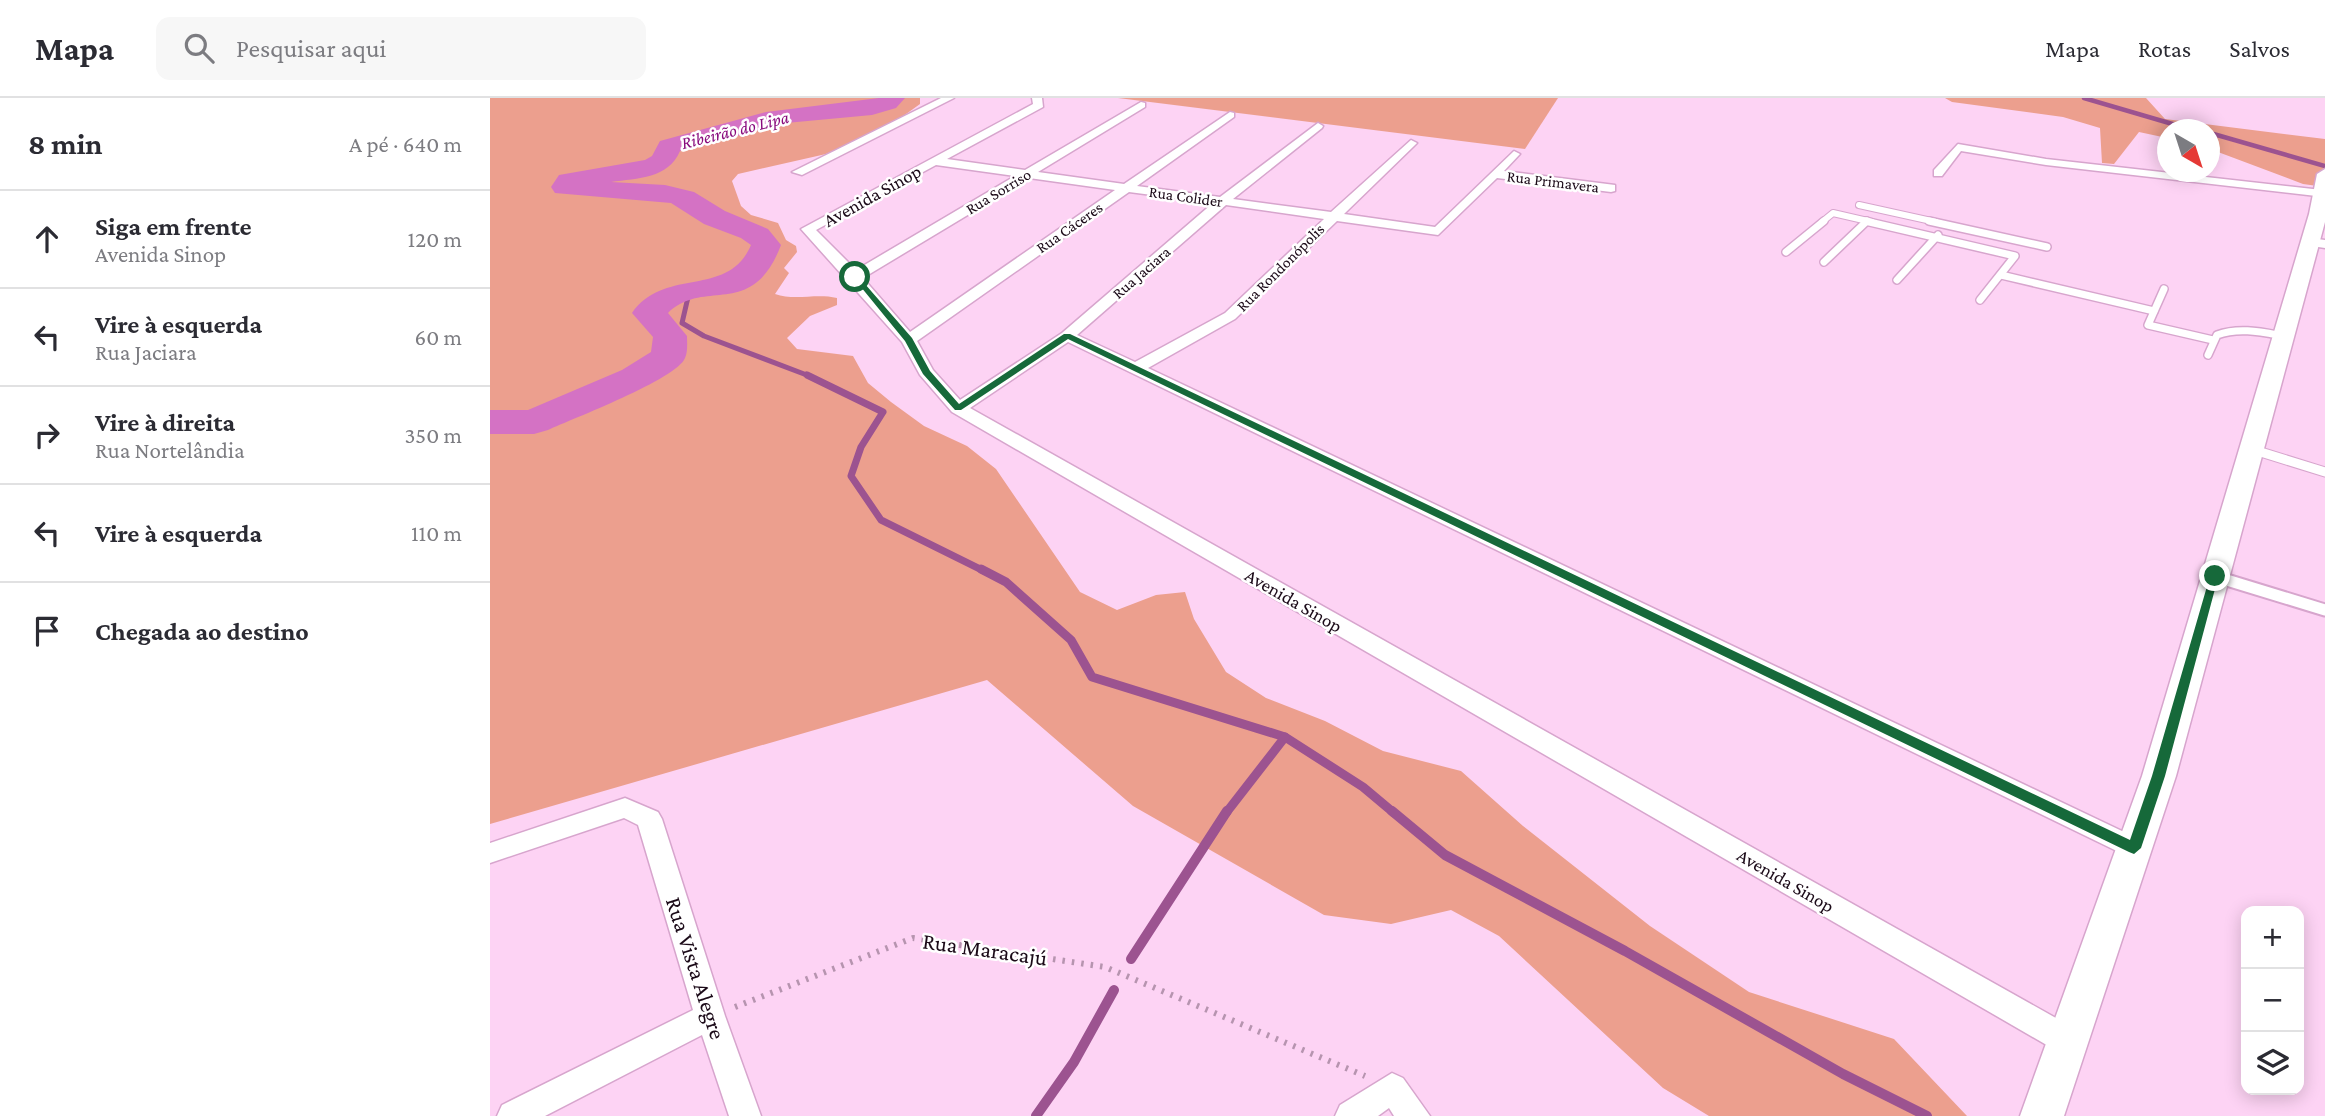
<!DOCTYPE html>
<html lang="pt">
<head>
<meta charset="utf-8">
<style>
	:root { --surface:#fff; --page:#f7f7f7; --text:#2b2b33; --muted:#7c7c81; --line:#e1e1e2 }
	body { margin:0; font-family:"Crimson Pro",serif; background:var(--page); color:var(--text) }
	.controls { position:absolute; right:21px; bottom:21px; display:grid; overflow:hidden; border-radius:14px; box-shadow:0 4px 18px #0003 }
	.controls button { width:63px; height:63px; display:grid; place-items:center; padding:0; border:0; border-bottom:2px solid var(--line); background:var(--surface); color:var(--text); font:35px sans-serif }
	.compass { position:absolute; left:1667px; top:21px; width:63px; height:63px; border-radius:50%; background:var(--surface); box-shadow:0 4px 18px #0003; rotate:141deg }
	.stop { position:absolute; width:21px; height:21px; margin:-16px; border:5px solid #16693a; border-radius:50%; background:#fff }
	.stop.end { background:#16693a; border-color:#fff; box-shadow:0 2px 7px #0008 }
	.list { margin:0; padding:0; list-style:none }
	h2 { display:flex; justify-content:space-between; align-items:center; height:91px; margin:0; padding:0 28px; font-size:30px }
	h2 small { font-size:23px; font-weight:400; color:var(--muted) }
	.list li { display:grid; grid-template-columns:46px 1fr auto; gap:21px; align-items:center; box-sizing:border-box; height:98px; padding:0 28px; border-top:2px solid var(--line) }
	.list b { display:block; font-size:26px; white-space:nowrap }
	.list p { margin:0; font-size:23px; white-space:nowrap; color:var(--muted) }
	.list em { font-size:23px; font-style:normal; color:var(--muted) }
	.icon { flex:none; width:38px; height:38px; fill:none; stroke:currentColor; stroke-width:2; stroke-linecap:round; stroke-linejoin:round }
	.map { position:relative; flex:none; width:1835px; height:1018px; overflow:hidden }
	header { display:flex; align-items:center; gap:42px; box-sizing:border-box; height:98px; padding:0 35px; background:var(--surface); border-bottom:2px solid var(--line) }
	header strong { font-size:33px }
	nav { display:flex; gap:38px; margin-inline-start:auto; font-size:24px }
	.search { width:490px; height:63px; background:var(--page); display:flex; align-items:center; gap:18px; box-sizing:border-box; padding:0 24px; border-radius:14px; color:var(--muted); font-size:26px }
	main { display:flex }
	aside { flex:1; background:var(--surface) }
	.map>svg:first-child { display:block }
</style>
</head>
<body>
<header>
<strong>Mapa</strong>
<div class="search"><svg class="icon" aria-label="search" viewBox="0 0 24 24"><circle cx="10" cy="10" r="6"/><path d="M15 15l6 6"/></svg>Pesquisar aqui</div>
<nav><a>Mapa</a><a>Rotas</a><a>Salvos</a></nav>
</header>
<main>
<aside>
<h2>8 min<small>A pé · 640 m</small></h2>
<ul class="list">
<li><svg class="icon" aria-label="ahead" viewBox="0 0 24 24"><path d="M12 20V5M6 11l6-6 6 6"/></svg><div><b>Siga em frente</b><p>Avenida Sinop</p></div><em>120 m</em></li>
<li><svg class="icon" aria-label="left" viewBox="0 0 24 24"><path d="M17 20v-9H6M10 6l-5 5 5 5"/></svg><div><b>Vire à esquerda</b><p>Rua Jaciara</p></div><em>60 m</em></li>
<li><svg class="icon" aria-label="right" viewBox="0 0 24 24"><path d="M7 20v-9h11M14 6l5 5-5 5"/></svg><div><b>Vire à direita</b><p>Rua Nortelândia</p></div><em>350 m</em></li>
<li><svg class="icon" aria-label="left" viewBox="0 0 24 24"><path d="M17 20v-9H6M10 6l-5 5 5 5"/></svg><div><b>Vire à esquerda</b></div><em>110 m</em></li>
<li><svg class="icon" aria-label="arrive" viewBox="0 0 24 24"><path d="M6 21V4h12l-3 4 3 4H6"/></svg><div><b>Chegada ao destino</b></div></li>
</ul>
</aside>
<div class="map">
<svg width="1835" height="1018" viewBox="0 0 1835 1018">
	<rect width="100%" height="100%" fill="#fdd3f4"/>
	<!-- green -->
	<g fill="#ec9f8e">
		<path d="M0,0H430V6L405,24L336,56L248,76L242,83L251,108L261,117L288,125L296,142L306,148L307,154L294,170L299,175L285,196C305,203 326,195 347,200V207L320,218L297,240L307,251L363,258L378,285L401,304L434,328L477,348L506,371L590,494L627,512L666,497L695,494L704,521L736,574L776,600L835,623L893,653L971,673L1033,728L1160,828L1259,894L1404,941L1477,1018H1219L1173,990L1009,838L961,812L901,826L834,817L643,708L497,582L0,726Z"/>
		<polygon points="628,0 1068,0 1035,51"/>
		<polygon points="1455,0 1656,0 1675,21 1835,41 1835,89 1813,86 1720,51 1720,32 1678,32 1677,40 1649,34 1624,66 1612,65 1610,30 1573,19 1462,4"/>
	</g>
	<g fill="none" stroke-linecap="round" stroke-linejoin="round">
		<!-- stream-far4 -->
		<g stroke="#9c5390" stroke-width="4.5">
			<polyline points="1594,0 1703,32"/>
			<polyline points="1720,35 1835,68"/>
		</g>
		<!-- stream-far3 -->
		<polyline stroke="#9c5390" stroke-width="5" points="199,195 192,225 214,238 322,279"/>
		<!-- stream-far2 -->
		<polyline stroke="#9c5390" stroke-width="7" points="317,277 393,314 371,349 361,378 391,422 494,473"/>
		<!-- stream-far1 -->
		<g stroke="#9c5390" stroke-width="9">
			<polyline points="491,471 516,484 581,542 602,579 795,639 873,689 904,715"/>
			<polyline points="736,715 795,639"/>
		</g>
		<!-- stream -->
		<g stroke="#9c5390" stroke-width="10">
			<polyline points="902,713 955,757 1135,853 1353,976 1437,1018"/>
			<polyline points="641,861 737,713"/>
			<polyline points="546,1018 584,964 624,892"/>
		</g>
		<!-- river -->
		<path fill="#d472c4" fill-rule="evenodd" d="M389,0H415L406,10L382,17L296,25L190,53C178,81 148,80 121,84L175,87L204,94L235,113L278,131L291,147C262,223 215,179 178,215L197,238C197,244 198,254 195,260C187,281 82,321 58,332L44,336H0V312H38L132,272L161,254L163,239L142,215C175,168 238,201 261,147L251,140L214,126L181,105L65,95L61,89L69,77L155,62L162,58L170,43L276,14Z"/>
		<!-- lane-far3 casing -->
		<g stroke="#d7a5cd" stroke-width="8">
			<g id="lane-far3">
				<polyline points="1369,107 1446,124"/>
				<polyline points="1332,124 1343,115 1382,124"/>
			</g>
		</g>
		<!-- lane-far2 casing -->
		<g stroke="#d7a5cd" stroke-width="10">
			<g id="lane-far2">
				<polyline points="1375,123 1525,158 1490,202"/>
				<polyline points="1439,123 1557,149"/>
				<polyline points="1296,154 1334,123"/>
				<polyline points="1334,164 1377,123"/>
				<polyline points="1511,177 1664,213"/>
				<polyline points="1407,182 1448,137"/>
				<polyline points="1674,191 1658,227 1723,242"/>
				<path d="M1718,257L1727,237C1749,229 1771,234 1793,238"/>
			</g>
		</g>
		<!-- lane-far1 casing -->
		<g stroke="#d7a5cd" stroke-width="11">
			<polyline id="lane-far1" points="1761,351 1835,374"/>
		</g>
		<!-- lane casing -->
		<g stroke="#d7a5cd" stroke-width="15">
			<polyline id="lane" points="1727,479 1835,512"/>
		</g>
		<!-- street casing -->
		<g stroke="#d7a5cd" stroke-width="3">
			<g id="street">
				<polygon points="451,0 464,0 312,77 302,74"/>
				<path d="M542,0H552L553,9L457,61L535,72L651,4L655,5V9L548,74L634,86L740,14L744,15V19L647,88L730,99L828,25L833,28L832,30L743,101L841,114L921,42L927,45L925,47L854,116L945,129L1024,53L1030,56L1014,73L1125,87V93L1121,94L1007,80L948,137L847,123L745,221L658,270L1653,743L1657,750L1653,757L1644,760L1635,757L578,244L480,310L1589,933L1593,943L1589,953L1578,957L1567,953L462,314L430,277L412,244L311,131L543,6ZM446,67L525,78L366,172L326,132ZM539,80L625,92L420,234L373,180ZM639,94L723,105L572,235L470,302L443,272L427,243ZM736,107L834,121L735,215L645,264L587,237Z"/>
				<polygon points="1468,46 1556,61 1832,92 1835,99 1556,67 1471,53 1452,78 1444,78 1444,72"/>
				<polygon points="1820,140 1835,142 1835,150 1815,147 1815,141"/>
				<polygon points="135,700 168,714 172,721 235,918 271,1018 239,1018 212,937 55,1018 7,1018 12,1007 203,912 148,727 134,720 0,765 0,745"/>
				<polygon points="902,975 913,980 940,1018 904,1018 899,1010 888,1018 845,1018 850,1007"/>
			</g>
		</g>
		<!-- secondary casing -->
		<g stroke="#d7a5cd" stroke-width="3">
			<polygon id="secondary" points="1835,71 1835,124 1686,678 1574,1018 1530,1018 1652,678 1819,116 1827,76"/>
		</g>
		<!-- path -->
		<polyline stroke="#b694af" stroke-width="6" stroke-dasharray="2.5 7" stroke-linecap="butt" points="245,909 423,840 615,869 875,978"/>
		<!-- lane-far3 -->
		<use href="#lane-far3" stroke="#fff" stroke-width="6"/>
		<!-- lane-far2 -->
		<use href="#lane-far2" stroke="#fff" stroke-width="7"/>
		<!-- lane-far1 -->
		<use href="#lane-far1" stroke="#fff" stroke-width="9"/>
		<!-- lane -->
		<use href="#lane" stroke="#fff" stroke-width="11"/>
		<!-- street -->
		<use href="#street" fill="#fff" fill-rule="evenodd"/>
		<!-- secondary -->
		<use href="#secondary" fill="#fff" fill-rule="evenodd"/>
	</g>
	<!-- route -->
	<polygon fill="#16693a" points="362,178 368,178 422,240 440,273 469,306 574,236 580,236 1640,742 1662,678 1720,478 1729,476 1675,678 1651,750 1644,756 1639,754 578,241 471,312 465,312 433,276 415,243"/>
	<g text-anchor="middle" stroke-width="5" stroke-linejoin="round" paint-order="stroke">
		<!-- far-street labels -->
		<g font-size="16" fill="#1b0a18" stroke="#fff">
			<text transform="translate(1063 83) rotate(7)" y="6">Rua Primavera</text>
			<text transform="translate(508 93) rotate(-31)" y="6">Rua Sorriso</text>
			<text transform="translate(696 98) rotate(8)" y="6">Rua Colider</text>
			<text transform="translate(579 129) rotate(-35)" y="6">Rua Cáceres</text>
			<text transform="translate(790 169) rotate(-45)" y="6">Rua Rondonópolis</text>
			<text transform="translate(651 174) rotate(-41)" y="6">Rua Jaciara</text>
		</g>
		<!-- far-water labels -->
		<g font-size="18" font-style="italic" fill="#88097c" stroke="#fff">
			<text transform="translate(245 32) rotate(-14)" y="6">Ribeirão do Lipa</text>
		</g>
		<!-- street labels -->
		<g font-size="19" fill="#1b0a18" stroke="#fff">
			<text transform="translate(382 97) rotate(-29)" y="7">Avenida Sinop</text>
			<text transform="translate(804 502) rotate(30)" y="7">Avenida Sinop</text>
			<text transform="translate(1296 782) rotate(30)" y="7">Avenida Sinop</text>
		</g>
		<!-- near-street labels -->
		<g font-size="23" fill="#1b0a18" stroke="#fff">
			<text transform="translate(495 851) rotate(8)" y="8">Rua Maracajú</text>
			<text transform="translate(206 870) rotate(72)" y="8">Rua Vista Alegre</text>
		</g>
	</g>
</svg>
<div class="controls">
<button>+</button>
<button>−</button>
<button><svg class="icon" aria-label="layers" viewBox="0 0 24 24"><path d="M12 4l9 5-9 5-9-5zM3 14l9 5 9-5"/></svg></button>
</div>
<svg class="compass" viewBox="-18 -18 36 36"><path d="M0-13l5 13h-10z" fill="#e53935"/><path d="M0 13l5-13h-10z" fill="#7c7c81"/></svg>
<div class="stop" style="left:365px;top:179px"></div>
<div class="stop end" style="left:1725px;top:478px"></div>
</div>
</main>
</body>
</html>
